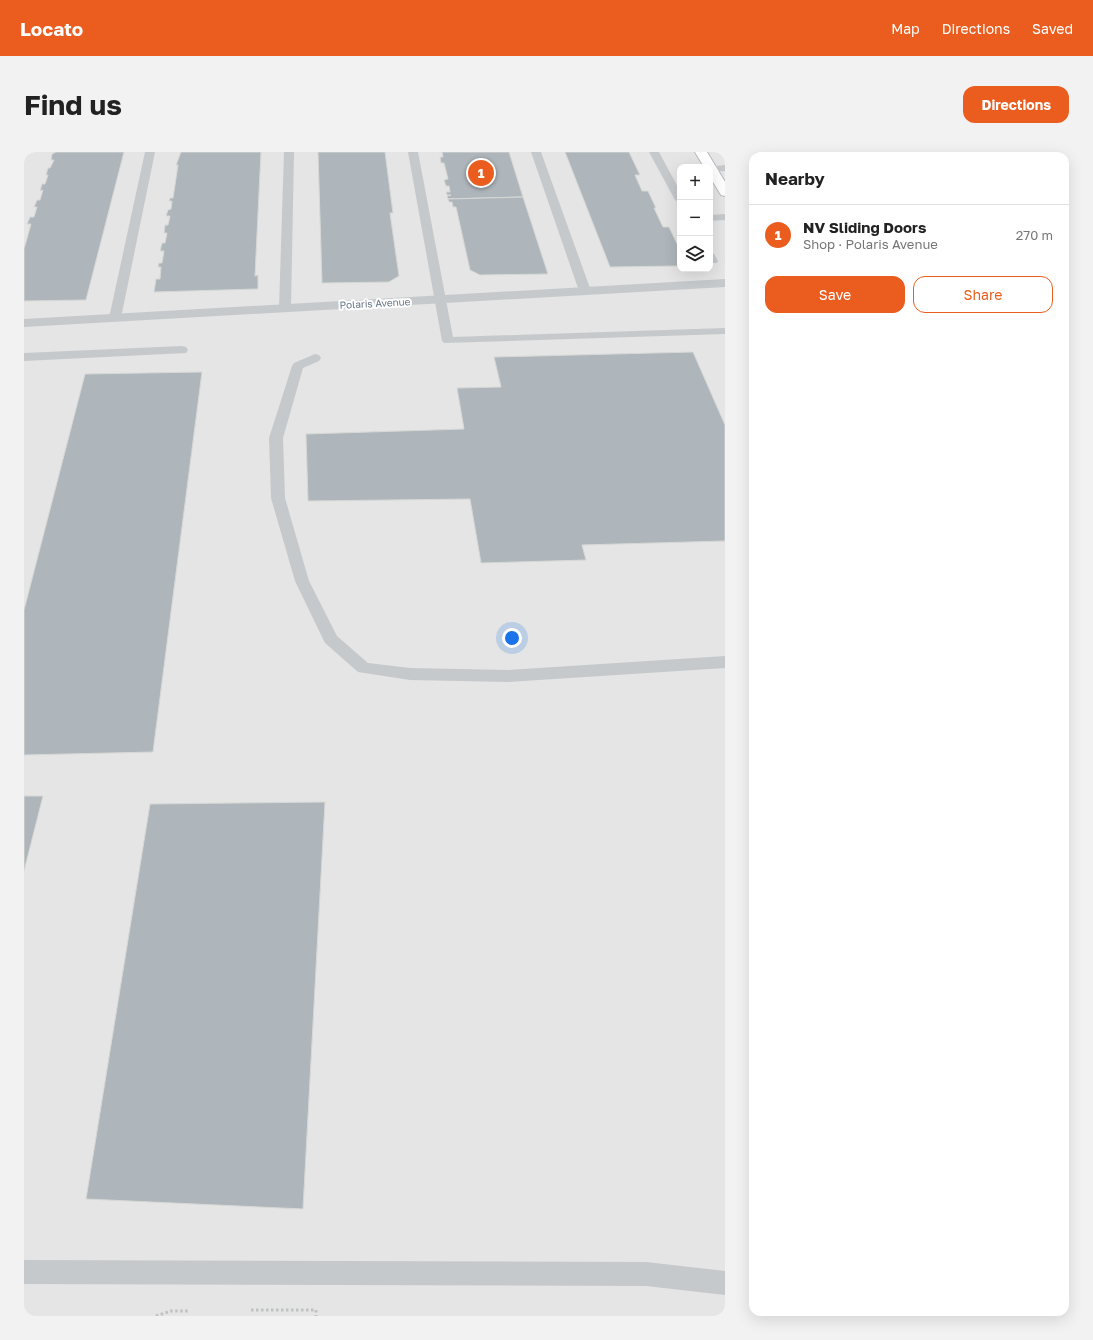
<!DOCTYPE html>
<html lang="en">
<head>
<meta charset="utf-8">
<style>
	:root { --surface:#fff; --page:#f2f2f2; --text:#222; --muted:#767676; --line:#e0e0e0; --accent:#ea5d1f }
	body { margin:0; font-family:"Golos Text",sans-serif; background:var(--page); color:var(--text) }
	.controls { position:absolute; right:12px; top:12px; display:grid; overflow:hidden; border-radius:8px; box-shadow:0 4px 16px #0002 }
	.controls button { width:36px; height:36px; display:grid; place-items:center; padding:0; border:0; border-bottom:1px solid var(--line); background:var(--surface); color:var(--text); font:20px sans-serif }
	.you { position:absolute; left:488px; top:486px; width:14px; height:14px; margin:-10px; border:3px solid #fff; border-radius:50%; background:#1a73e8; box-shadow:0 0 0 6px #1a73e833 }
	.badge { display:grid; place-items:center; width:26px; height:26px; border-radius:50%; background:var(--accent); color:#fff; font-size:13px; font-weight:700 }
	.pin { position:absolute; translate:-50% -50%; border:2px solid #fff; box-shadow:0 1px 4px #0006 }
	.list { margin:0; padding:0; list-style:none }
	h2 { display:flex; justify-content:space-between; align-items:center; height:52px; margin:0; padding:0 16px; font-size:17px }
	h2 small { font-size:13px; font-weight:400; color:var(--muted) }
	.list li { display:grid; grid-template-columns:26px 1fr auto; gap:12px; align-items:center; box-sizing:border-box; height:60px; padding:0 16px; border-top:1px solid var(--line) }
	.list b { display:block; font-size:15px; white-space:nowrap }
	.list p { margin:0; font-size:13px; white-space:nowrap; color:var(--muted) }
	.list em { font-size:13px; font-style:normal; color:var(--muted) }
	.actions { display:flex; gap:8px; padding:12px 16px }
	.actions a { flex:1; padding:9px 0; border:1px solid var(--accent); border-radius:12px; text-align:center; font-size:14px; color:var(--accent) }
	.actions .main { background:var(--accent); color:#fff }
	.icon { flex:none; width:22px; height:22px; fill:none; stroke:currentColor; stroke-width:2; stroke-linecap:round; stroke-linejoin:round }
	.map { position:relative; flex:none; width:701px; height:1164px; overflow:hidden; border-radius:12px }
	header { display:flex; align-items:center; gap:24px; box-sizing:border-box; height:56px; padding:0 20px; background:var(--accent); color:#fff }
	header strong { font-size:19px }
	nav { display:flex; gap:22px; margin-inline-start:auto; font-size:14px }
	.intro { display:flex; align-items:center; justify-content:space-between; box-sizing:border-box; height:96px; padding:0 24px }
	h1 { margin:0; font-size:28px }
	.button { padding:10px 18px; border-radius:12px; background:var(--accent); color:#fff; font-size:14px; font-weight:700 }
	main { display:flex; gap:24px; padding:0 24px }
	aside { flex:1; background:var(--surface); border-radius:12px; box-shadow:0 4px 16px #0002 }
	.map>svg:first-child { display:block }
</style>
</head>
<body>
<header>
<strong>Locato</strong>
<nav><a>Map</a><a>Directions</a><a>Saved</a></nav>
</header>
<div class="intro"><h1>Find us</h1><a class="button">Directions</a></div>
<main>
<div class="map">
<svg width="701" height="1164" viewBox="0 0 701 1164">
	<rect width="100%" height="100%" fill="#f6f6f3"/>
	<!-- built -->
	<path fill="#e4e5e4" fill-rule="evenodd" d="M0,0H701V1164H0ZM656,15H686V117H656Z"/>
	<!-- building -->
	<g fill="#afb6bb" stroke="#d7d8d5">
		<polygon points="32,0 100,0 62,148 0,149 0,97 7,72 3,72 6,65 10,65 13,55 10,55 13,48 16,48 19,38 16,39 18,32 21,32 24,23 22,23 24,16 26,16 30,8 27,8 28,2"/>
		<polygon points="157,0 237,0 231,124 234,123 234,137 130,140 132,127 136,127 137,115 134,115 135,111 138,111 140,99 136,99 138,91 141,91 143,81 140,81 141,73 144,73 146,64 142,64 144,58 147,57 148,49 145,49 146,46 149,46 154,13 152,13"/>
		<polygon points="294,0 361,0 369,61 366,61 375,124 365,130 298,131"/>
		<polygon points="418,0 485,0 499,45 424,47 423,44 427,43 423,43 422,40 426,40 425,34 422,34 420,28 424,27 420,11 417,11 416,5 419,5"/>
		<polygon points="541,0 605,0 616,23 611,23 618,39 624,39 632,56 630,56 639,75 645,75 656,98 656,112 653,114 586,115"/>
		<polygon points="499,45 524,122 456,123 446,118 432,55 429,55 428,50 425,50 424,47"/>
		<polygon points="669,200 701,273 701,389 558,393 562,408 457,411 446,347 284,349 282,282 440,277 433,236 477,235 470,205"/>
		<polygon points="178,220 129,600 0,603 0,458 61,222"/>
		<polygon points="0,644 19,644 0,719"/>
		<polygon points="301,650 279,1057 62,1047 126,652"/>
	</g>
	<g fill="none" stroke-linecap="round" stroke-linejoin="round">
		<!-- secondary casing -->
		<g stroke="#b8bcc1" stroke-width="2">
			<polygon id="secondary" points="671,0 683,0 701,30 701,44 697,43 686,25 686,15 680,15"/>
		</g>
		<!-- path -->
		<g stroke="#bfc1c3" stroke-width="3" stroke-dasharray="2.5 2.5" stroke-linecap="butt">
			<polyline points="227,1158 292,1158 292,1164"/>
			<polyline points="132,1164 147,1159 166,1159"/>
		</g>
		<!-- lane -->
		<g fill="#c6c9cc" fill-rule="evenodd">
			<polygon points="121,0 131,0 97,166 95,168 87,168 85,166"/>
			<polygon points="260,0 270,0 267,156 265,158 257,158 255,156"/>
			<polygon points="384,0 394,0 429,185 701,176 701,182 420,191 418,189"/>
			<polygon points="507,0 517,0 567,139 565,141 557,141 555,139"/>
			<polygon points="625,0 635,0 656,39 656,51 651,48"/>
			<polygon points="701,13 701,19 687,20 686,15 684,15"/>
			<polygon points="701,62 701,68 686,69 686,63"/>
			<polygon points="686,101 690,102 694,109 693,111 686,111"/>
			<polygon points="158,194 162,195 164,198 162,201 0,209 0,201"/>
			<polygon points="291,202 295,203 297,206 295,209 279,216 259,286 261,346 285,429 313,484 344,511 386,516 484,518 701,504 701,516 484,530 386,528 334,520 301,491 299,487 271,429 247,346 245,286 268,214 270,211"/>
			<polygon points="0,1108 622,1110 701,1119 701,1143 622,1134 0,1132"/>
		</g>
		<!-- street -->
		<polygon fill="#c6c9cc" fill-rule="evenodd" points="701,127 701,135 0,175 0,167"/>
		<!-- secondary -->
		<use href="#secondary" fill="#fff" fill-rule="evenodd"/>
	</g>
	<g text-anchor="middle" stroke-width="4" stroke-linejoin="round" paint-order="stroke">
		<!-- far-street labels -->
		<g font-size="10" fill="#647485" stroke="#fff">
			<text transform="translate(351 151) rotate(-3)" y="4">Polaris Avenue</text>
		</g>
	</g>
</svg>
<div class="controls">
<button>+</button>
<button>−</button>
<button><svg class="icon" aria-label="layers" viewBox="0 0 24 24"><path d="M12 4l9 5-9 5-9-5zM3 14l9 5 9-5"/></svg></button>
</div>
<div class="you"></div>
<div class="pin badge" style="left:457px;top:21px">1</div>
</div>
<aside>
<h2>Nearby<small></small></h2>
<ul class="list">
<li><span class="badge">1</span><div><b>NV Sliding Doors</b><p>Shop · Polaris Avenue</p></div><em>270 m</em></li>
</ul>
<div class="actions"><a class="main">Save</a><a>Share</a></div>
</aside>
</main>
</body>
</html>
